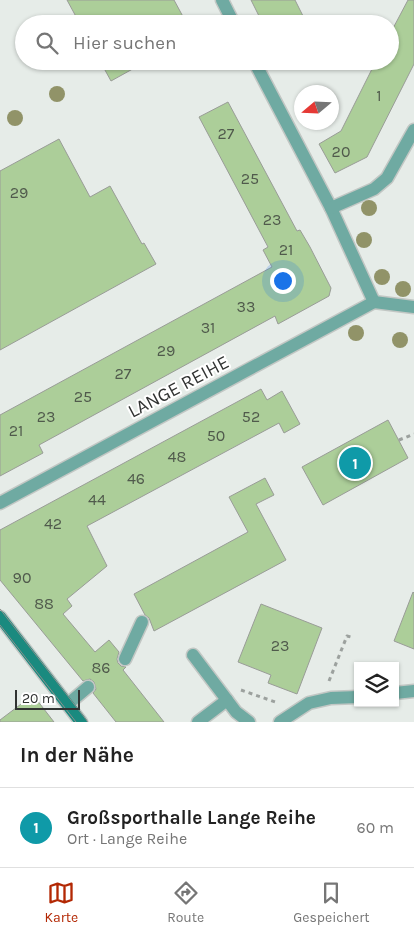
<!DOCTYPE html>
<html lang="de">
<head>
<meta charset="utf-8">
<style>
	:root { --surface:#fff; --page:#f6f6f6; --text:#222; --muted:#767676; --line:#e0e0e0; --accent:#b32804 }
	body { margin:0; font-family:Karla,sans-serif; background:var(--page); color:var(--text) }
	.controls { position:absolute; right:15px; bottom:15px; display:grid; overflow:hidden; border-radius:0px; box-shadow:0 1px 4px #0004 }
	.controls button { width:45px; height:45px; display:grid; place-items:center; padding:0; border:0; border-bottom:1px solid var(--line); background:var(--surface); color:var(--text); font:25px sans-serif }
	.compass { position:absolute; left:294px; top:85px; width:45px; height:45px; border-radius:50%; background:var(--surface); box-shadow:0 1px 4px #0004; rotate:251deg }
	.scale { position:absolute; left:15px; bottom:12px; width:65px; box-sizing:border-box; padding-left:5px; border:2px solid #313332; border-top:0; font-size:14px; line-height:18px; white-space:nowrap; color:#313332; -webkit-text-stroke:4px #fff; paint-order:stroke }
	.you { position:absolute; left:282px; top:280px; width:18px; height:18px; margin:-12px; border:4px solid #fff; border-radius:50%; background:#1a73e8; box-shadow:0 0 0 8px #1a73e833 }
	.badge { display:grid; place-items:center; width:32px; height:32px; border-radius:50%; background:var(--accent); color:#fff; font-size:16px; font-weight:700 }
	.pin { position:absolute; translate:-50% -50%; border:2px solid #fff; box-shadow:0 1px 5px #0006 }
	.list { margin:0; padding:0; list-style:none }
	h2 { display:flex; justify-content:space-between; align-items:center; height:65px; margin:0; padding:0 20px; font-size:21px }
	h2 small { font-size:16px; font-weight:400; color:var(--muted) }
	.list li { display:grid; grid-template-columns:32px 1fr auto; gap:15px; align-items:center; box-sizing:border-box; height:80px; padding:0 20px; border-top:1px solid var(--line) }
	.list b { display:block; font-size:19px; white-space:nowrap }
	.list p { margin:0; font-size:16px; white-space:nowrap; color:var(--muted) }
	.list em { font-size:16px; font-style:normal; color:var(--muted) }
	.icon { flex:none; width:28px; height:28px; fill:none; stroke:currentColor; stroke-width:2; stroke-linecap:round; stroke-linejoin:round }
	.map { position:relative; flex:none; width:414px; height:722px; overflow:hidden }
	.search { position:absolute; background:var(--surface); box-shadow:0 1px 4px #0004; left:15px; right:15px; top:15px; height:55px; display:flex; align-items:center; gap:12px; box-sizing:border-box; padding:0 18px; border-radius:28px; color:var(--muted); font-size:19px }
	.sheet { height:145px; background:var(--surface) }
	nav { display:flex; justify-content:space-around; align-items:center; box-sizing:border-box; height:70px; border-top:1px solid var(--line); background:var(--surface); font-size:14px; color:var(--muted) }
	nav a { display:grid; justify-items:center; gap:2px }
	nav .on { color:var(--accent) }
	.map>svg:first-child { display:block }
</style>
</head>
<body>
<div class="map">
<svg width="414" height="722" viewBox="0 0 414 722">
	<rect width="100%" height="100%" fill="#e6ece8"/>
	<!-- building -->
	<g fill="#acce99" stroke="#999c97">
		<polygon points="67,0 174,0 187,24 80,24"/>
		<polygon points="251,0 295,0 307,24 263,24"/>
		<polygon points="408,0 414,0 414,64 367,157 335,173 319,144 341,131 376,61 390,61 390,34"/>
		<polygon points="100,61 147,61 111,81"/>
		<polygon points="228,102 297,231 300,230 310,247 331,288 329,296 278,324 275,316 39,445 43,453 0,476 0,415 272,267 263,250 268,247 199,117"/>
		<polygon points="59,139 90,197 110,186 142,244 144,243 156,264 0,350 0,171"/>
		<polygon points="261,389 267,400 282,391 300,424 284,433 279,423 87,526 107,566 67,599 72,606 63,614 95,652 109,640 119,652 117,659 118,663 121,666 126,667 123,670 164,722 116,722 93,693 96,689 94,682 90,679 83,681 0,580 0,530"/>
		<polygon points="388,420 408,458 323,505 302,467"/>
		<polygon points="265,478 274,495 256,504 286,560 154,631 149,618 145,615 134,594 248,532 229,497"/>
		<polygon points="413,592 414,593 414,649 394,641"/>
		<polygon points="261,604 322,628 297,694 268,683 271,675 238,662"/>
		<polygon points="33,695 54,722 0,722 0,720"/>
	</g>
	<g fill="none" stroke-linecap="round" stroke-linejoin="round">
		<!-- service casing -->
		<g stroke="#c2c7c4" stroke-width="15">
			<g id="service">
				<polyline points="193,655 227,700"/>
				<polyline points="125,659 142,622"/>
				<polyline points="395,693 414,691"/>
				<polyline points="68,704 88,687"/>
				<polyline points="198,722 227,700 236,712 249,722"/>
				<polyline points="280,722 309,703 331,698 358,697"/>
			</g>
		</g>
		<!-- minor casing -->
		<g stroke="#c2c7c4" stroke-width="15">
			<g id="minor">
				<polyline points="222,0 234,24"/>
				<polyline points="254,61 331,208 374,302"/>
				<polyline points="331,208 374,189 387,178 414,130"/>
				<polyline points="374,302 414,307"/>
				<polyline points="0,503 374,302"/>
			</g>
		</g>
		<!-- secondary casing -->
		<g stroke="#c2c7c4" stroke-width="15">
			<polyline id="secondary" points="0,617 81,722"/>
		</g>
		<!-- path -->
		<g stroke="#9ca19e" stroke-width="3" stroke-dasharray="4 4" stroke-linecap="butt">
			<polyline points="399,440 414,434"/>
			<polyline points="329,681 347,636 351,637"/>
			<polyline points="241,690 278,703"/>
		</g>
		<!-- service -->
		<use href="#service" stroke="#6faaa2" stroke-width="12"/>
		<!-- minor -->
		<use href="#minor" stroke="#6faaa2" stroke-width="12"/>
		<!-- secondary -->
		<use href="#secondary" stroke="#1a8a7f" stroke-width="12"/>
		<!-- tram -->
		<g stroke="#8b8f8c" stroke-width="1">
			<polyline points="0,609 88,722"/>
			<polyline points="0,625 76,722"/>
		</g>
	</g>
	<!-- trees -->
	<g fill="#919368">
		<circle cx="57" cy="94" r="8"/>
		<circle cx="15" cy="118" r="8"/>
		<circle cx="369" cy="208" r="8"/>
		<circle cx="364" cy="240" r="8"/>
		<circle cx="382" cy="277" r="8"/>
		<circle cx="403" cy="289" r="8"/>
		<circle cx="356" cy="333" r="8"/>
		<circle cx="400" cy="340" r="8"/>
	</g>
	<g text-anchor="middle" stroke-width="4" stroke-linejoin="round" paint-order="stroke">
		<!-- number labels -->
		<g font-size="16" fill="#505a4c">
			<text x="379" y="101">1</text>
			<text x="226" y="139">27</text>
			<text x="341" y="157">20</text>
			<text x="250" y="184">25</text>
			<text x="19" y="198">29</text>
			<text x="272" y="225">23</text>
			<text x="286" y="255">21</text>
			<text x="246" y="312">33</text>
			<text x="208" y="333">31</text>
			<text x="166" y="356">29</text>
			<text x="123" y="379">27</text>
			<text x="83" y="402">25</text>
			<text x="46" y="422">23</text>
			<text x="251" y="422">52</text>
			<text x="16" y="436">21</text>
			<text x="216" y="441">50</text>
			<text x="177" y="462">48</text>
			<text x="136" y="484">46</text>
			<text x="97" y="505">44</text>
			<text x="53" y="529">42</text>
			<text x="22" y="583">90</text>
			<text x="44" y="609">88</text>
			<text x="280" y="651">23</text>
			<text x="101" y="673">86</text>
		</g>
		<!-- street labels -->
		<g font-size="19" fill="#313332" stroke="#fff">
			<text transform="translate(178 386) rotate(-28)" y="7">LANGE REIHE</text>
		</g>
	</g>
</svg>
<div class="controls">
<button><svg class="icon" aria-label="layers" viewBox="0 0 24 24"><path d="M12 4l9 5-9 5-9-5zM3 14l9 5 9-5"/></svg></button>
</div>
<svg class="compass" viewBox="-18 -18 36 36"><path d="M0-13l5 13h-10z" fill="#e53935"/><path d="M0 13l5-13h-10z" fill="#767676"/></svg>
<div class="scale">20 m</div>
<div class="you"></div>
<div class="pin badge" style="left:355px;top:463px;background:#0f9aa8">1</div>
<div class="search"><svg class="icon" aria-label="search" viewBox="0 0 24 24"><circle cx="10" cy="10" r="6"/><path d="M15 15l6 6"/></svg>Hier suchen</div>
</div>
<section class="sheet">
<h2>In der Nähe<small></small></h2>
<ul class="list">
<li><span class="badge" style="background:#0f9aa8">1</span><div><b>Großsporthalle Lange Reihe</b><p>Ort · Lange Reihe</p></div><em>60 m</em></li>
</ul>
</section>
<nav>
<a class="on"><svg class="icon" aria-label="map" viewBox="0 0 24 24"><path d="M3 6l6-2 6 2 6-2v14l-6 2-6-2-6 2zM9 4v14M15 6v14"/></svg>Karte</a>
<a><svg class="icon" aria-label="directions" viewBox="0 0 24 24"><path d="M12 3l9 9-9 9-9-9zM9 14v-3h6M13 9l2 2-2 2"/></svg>Route</a>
<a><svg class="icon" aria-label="saved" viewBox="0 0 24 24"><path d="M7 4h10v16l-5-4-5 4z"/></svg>Gespeichert</a>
</nav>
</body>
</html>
